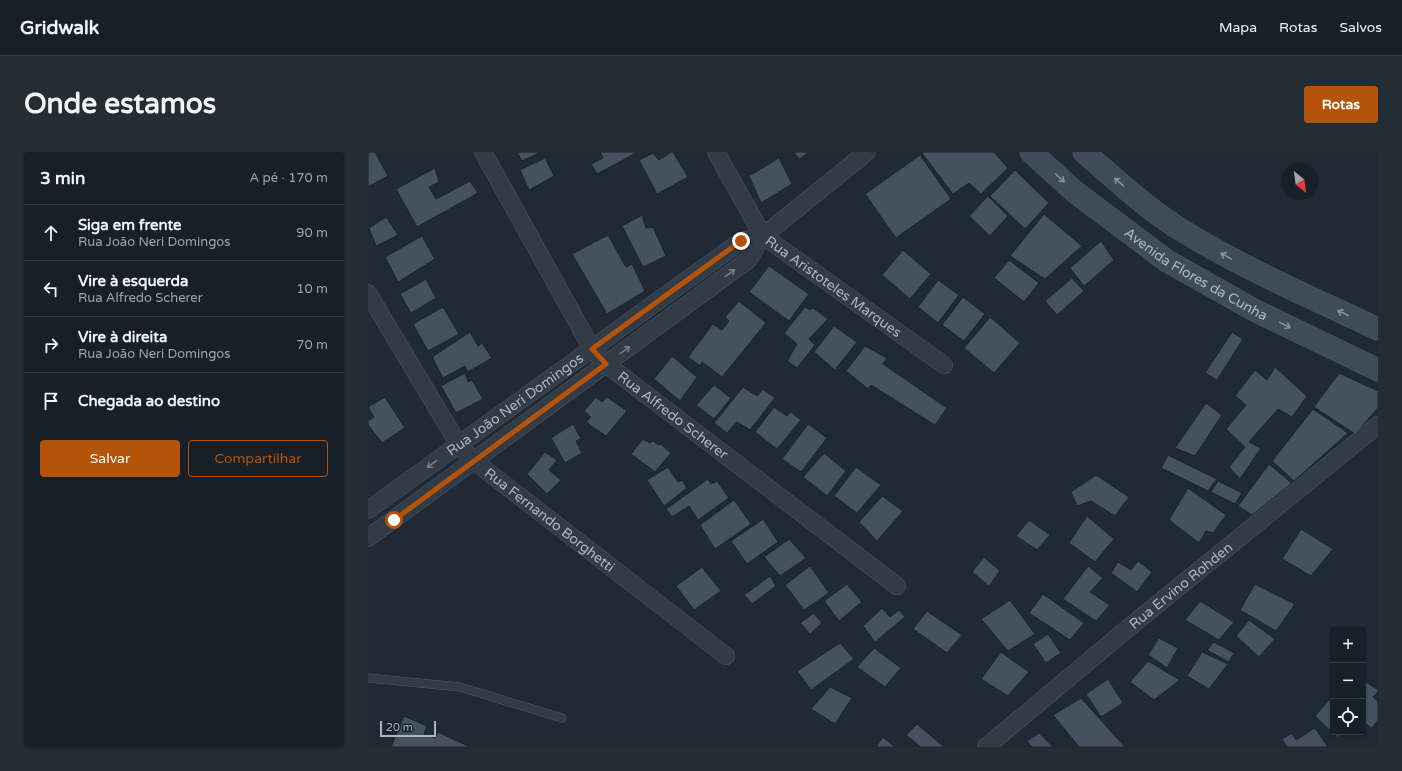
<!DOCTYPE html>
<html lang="pt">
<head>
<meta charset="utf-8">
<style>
	:root { --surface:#172028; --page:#242d34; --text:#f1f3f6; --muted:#9ea3a8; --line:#363e45; --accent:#b45309 }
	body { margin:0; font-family:"Varela Round",sans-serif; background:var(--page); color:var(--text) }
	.controls { position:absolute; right:12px; bottom:12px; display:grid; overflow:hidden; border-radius:4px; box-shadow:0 1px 3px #0004 }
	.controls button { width:36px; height:36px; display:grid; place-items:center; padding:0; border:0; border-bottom:1px solid var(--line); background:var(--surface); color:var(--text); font:20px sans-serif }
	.compass { position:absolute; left:914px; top:12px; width:36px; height:36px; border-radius:50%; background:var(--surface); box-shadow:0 1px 3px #0004; rotate:151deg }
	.scale { position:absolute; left:12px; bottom:10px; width:56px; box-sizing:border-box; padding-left:4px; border:2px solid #acb6c3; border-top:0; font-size:11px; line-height:14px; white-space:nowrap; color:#acb6c3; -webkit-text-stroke:3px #18212a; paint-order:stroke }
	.stop { position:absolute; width:12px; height:12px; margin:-9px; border:3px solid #b45309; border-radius:50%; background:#fff }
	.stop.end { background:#b45309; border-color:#fff; box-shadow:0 1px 4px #0008 }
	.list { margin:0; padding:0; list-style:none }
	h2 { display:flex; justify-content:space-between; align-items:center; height:52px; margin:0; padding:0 16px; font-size:17px }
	h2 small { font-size:13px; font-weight:400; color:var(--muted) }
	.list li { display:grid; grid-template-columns:26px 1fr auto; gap:12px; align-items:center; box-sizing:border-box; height:56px; padding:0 16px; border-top:1px solid var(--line) }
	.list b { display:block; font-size:15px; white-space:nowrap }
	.list p { margin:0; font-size:13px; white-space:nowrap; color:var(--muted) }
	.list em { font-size:13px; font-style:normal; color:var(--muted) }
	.actions { display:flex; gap:8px; padding:12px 16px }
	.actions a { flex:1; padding:9px 0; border:1px solid var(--accent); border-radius:4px; text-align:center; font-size:14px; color:var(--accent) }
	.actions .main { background:var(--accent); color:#fff }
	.icon { flex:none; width:22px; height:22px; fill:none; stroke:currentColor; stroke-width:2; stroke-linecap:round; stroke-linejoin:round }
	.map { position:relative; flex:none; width:1010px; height:595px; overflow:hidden; border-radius:4px }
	header { display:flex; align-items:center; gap:24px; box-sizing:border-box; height:56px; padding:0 20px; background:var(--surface); border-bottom:1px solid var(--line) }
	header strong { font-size:19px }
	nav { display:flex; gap:22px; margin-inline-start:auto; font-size:14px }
	.intro { display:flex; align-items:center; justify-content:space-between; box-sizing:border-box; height:96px; padding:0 24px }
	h1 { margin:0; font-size:28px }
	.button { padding:10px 18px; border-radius:4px; background:var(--accent); color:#fff; font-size:14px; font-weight:700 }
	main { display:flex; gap:24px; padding:0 24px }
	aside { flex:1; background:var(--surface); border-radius:4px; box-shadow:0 1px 3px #0004 }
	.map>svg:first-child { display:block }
</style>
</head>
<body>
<header>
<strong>Gridwalk</strong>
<nav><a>Mapa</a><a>Rotas</a><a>Salvos</a></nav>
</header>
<div class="intro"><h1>Onde estamos</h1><a class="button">Rotas</a></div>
<main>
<aside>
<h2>3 min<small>A pé · 170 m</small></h2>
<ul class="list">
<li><svg class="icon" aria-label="ahead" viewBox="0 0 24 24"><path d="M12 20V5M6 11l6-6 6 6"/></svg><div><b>Siga em frente</b><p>Rua João Neri Domingos</p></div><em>90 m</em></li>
<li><svg class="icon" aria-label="left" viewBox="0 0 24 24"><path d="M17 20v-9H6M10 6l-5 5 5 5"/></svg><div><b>Vire à esquerda</b><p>Rua Alfredo Scherer</p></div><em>10 m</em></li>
<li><svg class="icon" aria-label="right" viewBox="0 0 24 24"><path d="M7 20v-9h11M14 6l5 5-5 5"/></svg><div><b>Vire à direita</b><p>Rua João Neri Domingos</p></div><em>70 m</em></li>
<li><svg class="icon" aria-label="arrive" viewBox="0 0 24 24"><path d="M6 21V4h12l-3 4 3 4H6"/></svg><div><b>Chegada ao destino</b></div></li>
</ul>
<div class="actions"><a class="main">Salvar</a><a>Compartilhar</a></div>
</aside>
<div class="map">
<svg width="1010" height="595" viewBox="0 0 1010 595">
	<rect width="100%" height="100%" fill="#1f2a35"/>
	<!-- building -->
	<g fill="#45515f" stroke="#1a232c">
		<polygon points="0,0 7,0 20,24 0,35"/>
		<polygon points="149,0 173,0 154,9"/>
		<polygon points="232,0 270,0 229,22 223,12 235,6"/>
		<polygon points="303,0 305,0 320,25 289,42 271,8 285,1 291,8"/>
		<polygon points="426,0 441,0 431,7"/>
		<polygon points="555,0 626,0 640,16 613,42 601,31 585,42 554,1"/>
		<polygon points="552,3 583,47 528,86 497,42"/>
		<polygon points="177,6 186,24 161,38 152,18"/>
		<polygon points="411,6 424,32 393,51 381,24"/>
		<polygon points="67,16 71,30 61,35 68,47 102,29 110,41 49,75 28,37"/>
		<polygon points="647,18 681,51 657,77 622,44"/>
		<polygon points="620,44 640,64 622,84 601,64"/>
		<polygon points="676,62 714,94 677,127 642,104"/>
		<polygon points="274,63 278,76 285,75 298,104 275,115 254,74"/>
		<polygon points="18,65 30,83 8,94 1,76"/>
		<polygon points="240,83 258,115 264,112 277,139 239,162 204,102"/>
		<polygon points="54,84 67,107 30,130 17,105"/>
		<polygon points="733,89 746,108 716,134 702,116"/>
		<polygon points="535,98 563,122 542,147 514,123"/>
		<polygon points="641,108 671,131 656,150 626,126"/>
		<polygon points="401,114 441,142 421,169 381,140"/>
		<polygon points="704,126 716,139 689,163 677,149"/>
		<polygon points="58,127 68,146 43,161 32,142"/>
		<polygon points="570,128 591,143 570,171 550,155"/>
		<polygon points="595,145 617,162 596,189 574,173"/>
		<polygon points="371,149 398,171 354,225 334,210 332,214 320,205 345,172 354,178 361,169 357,165"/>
		<polygon points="75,155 91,182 60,199 45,172"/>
		<polygon points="437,155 442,158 445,156 460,167 441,187 447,193 429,216 419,209 429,192 416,181"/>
		<polygon points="622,165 652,191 626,221 596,196"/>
		<polygon points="466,174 489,190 467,218 446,200"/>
		<polygon points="102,180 110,194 114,191 124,206 100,220 97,214 75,226 64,205"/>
		<polygon points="864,180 875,187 849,228 837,221"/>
		<polygon points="497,194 519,206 515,212 579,256 567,273 503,233 500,237 478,219"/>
		<polygon points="304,204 329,225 312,249 286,227"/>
		<polygon points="907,215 939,244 924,265 910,257 881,290 893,296 872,327 861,315 877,295 858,277 878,253 867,244 887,218 899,228"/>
		<polygon points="97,221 100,230 104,228 115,247 88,261 73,234"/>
		<polygon points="971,221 1010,239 1010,256 987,282 946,255"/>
		<polygon points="346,233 363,246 346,267 328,253"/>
		<polygon points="375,235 389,244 395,237 407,246 382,278 369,270 359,281 346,271"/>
		<polygon points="17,245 37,276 14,291 0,273 0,269 6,265 0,255"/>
		<polygon points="228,245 234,250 239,245 259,259 238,284 218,270 223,265 216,259"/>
		<polygon points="838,251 854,263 827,304 807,296"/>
		<polygon points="406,255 419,264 423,260 433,268 409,297 387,280"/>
		<polygon points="945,257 980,281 926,329 904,309"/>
		<polygon points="205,272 213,287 208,289 214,301 197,311 183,286"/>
		<polygon points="440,272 459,286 433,320 414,307"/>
		<polygon points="275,287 282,291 285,289 291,293 293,292 303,301 287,320 263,302"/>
		<polygon points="177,300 189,308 181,318 193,328 179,342 159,322"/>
		<polygon points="456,301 478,319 459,344 435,325"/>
		<polygon points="800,303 849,327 840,339 793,316"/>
		<polygon points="901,312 924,331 884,363 870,354"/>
		<polygon points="300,315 310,330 314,328 319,336 296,354 279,328"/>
		<polygon points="488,315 513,333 489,361 466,344"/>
		<polygon points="728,323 761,345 747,364 723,349 709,354 703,340"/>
		<polygon points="340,327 343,332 349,329 361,346 330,368 321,354 304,365 298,357"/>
		<polygon points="850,329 874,341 867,352 843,340"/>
		<polygon points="820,336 858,363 845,381 838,379 831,391 801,368"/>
		<polygon points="514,344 535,359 509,389 491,370"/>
		<polygon points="366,348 383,372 347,397 332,373"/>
		<polygon points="719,364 746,387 727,410 701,391"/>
		<polygon points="395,367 410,390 379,412 363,389"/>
		<polygon points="661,368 682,383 669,398 648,384"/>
		<polygon points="933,377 965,397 943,424 914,407"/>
		<polygon points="421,387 438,406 412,424 396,405"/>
		<polygon points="616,405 632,419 621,434 604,420"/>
		<polygon points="770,409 784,420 769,440 743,421 750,410 763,418"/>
		<polygon points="442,414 461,441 436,458 417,433"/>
		<polygon points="720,414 735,426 722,440 742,453 728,469 695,447"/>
		<polygon points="334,415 353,439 326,458 308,434"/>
		<polygon points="402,424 408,434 384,452 376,443"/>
		<polygon points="479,432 494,450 471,469 456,449"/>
		<polygon points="887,432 927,452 908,479 872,458"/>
		<polygon points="675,442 716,471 702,488 661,461"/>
		<polygon points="642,448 667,482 640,499 613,467"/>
		<polygon points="832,449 866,470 851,488 817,468"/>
		<polygon points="514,456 522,465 531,458 537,465 507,490 495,474"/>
		<polygon points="559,459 594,483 579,501 545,477"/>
		<polygon points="446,461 454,471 442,482 432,471"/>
		<polygon points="881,468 907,487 891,505 868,484"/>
		<polygon points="680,482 693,501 678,511 665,492"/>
		<polygon points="791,486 810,496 799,516 780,503"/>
		<polygon points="846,490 866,501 861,510 839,498"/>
		<polygon points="472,491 486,507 443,538 429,519"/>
		<polygon points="506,496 533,516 517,535 489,515"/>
		<polygon points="633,500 661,520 640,544 613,527"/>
		<polygon points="834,500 860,512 841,537 819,524"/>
		<polygon points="780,509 812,528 786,548 762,530"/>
		<polygon points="740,527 755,551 733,565 718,542"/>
		<polygon points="995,528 1010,538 1010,540 1005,545 1010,549 1010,568 1004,576 995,570"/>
		<polygon points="462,535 484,546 467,572 443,557"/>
		<polygon points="713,546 757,595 711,595 685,563"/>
		<polygon points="962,547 965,550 965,580 975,580 970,586 947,564"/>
		<polygon points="36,564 59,574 56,582 67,586 70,580 100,594 100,595 23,595"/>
		<polygon points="549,572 576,595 553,595 538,583"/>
		<polygon points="947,576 960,595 919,595 914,587 924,581 928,588"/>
		<polygon points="671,581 685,595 664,595 659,589"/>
		<polygon points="515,585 527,595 508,595"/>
	</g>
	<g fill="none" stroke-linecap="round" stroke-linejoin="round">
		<!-- lane casing -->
		<g stroke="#505964" stroke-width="9">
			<polyline id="lane" points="0,526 92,535 194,566"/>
		</g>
		<!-- street casing -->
		<g stroke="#505964" stroke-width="18">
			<g id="street">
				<path id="s1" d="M115,0L224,197L238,212L529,434"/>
				<path id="s2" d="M348,0L395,84L576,213"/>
				<path id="s3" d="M0,141L91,293L106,309L358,504"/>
				<path id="s4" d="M0,358L373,89L395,84"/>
				<polyline points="0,386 380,108 395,84 499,0"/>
				<path id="s5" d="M618,595L759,477L1010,273"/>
			</g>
		</g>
		<!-- secondary casing -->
		<g stroke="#505964" stroke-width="23">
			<g id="secondary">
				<path id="s6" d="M663,0L707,40L799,109L888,159L1010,218"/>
				<path d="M716,0C748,28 779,57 815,79C877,117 944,146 1010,177"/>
			</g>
		</g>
		<!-- lane -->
		<use href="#lane" stroke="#323c46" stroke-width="8"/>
		<!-- street -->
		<use href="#street" stroke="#323c46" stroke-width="17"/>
		<!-- secondary -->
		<use href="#secondary" stroke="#404b59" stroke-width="22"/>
	</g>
	<!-- one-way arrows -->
	<defs><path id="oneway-shaft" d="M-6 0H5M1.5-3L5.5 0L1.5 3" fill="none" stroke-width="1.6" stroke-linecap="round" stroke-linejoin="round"/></defs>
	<g stroke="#86919e">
		<use href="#oneway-shaft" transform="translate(692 26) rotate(42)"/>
		<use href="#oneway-shaft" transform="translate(751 30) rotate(-139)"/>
		<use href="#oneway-shaft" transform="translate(858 104) rotate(-151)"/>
		<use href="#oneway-shaft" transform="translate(975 161) rotate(-155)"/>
		<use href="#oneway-shaft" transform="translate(917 173) rotate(26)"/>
	</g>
	<g stroke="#757f8b">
		<use href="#oneway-shaft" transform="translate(362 121) rotate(-36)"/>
		<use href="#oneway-shaft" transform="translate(257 198) rotate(-36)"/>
		<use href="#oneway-shaft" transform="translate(64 312) rotate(144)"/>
	</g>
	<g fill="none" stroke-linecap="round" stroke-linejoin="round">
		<!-- route -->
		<polyline stroke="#b45309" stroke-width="5" points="26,368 238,212 224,197 373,89"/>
	</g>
	<g text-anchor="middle" stroke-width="3" stroke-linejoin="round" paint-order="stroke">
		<!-- street labels -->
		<g font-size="14" fill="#acb6c3" stroke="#18212a">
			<text dy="5" stroke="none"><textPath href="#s6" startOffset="206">Avenida Flores da Cunha</textPath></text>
			<text dy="5" stroke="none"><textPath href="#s2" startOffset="183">Rua Aristoteles Marques</textPath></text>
			<text dy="5" stroke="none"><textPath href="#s4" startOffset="181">Rua João Neri Domingos</textPath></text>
			<text dy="5" stroke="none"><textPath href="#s1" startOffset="330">Rua Alfredo Scherer</textPath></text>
			<text dy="5" stroke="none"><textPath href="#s3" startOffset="295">Rua Fernando Borghetti</textPath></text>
			<text dy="5" stroke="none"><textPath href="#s5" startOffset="253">Rua Ervino Rohden</textPath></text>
		</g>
	</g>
</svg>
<div class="controls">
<button>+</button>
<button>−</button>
<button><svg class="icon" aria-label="locate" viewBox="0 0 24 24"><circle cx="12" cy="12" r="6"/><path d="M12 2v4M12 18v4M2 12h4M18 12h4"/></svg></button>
</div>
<svg class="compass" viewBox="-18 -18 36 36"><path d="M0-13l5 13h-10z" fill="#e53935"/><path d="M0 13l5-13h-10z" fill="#9ea3a8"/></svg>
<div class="scale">20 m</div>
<div class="stop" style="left:26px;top:368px"></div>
<div class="stop end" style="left:373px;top:89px"></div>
</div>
</main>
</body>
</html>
